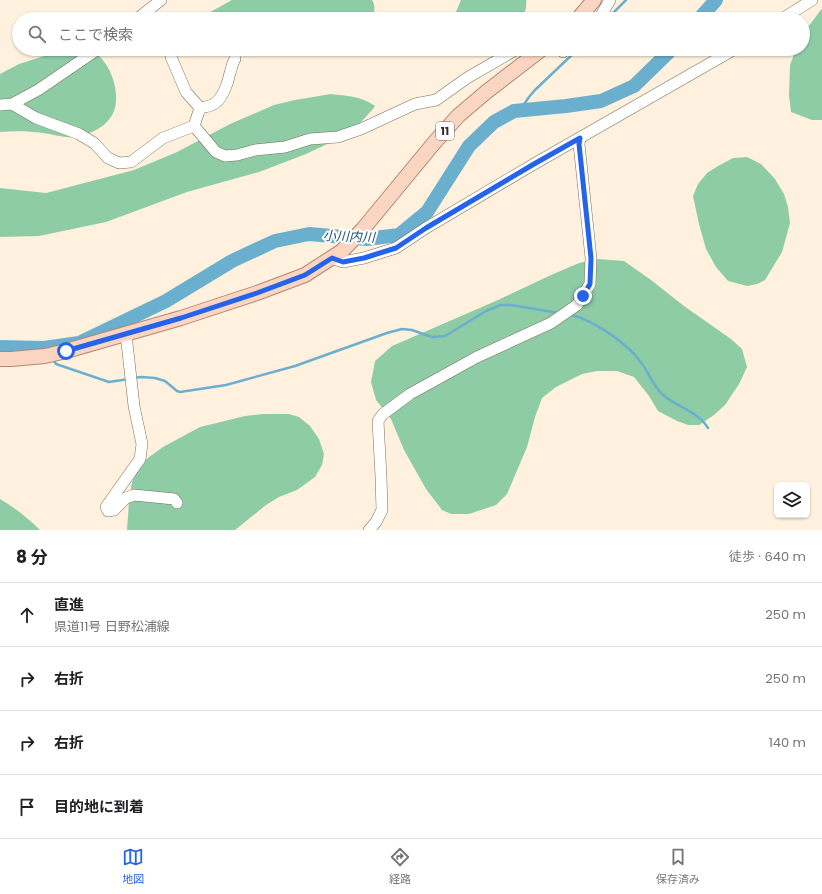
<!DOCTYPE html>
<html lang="ja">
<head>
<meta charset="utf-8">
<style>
	:root { --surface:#fff; --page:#f2f2f2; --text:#202124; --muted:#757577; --line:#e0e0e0; --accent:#2563eb }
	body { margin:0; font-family:Poppins,"Noto Sans JP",sans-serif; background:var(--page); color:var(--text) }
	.controls { position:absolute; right:12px; bottom:12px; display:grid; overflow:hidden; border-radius:6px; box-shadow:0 1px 3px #0004 }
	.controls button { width:36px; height:36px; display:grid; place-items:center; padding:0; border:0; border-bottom:1px solid var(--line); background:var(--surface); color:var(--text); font:20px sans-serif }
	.stop { position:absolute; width:12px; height:12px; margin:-9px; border:3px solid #2563eb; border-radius:50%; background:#fff }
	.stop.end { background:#2563eb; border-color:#fff; box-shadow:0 1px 4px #0008 }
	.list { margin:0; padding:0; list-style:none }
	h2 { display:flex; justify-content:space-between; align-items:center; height:52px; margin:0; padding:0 16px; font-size:17px }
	h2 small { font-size:13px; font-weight:400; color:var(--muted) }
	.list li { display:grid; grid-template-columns:26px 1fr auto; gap:12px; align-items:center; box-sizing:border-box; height:64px; padding:0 16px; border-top:1px solid var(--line) }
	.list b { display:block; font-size:15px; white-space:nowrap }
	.list p { margin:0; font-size:13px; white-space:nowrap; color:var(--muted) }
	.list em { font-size:13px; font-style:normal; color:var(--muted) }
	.icon { flex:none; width:22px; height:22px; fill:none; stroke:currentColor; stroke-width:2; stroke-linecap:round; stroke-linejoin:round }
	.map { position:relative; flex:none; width:822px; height:530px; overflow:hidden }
	.search { position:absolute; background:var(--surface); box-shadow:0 1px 3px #0004; left:12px; right:12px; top:12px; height:44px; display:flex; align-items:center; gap:10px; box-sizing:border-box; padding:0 14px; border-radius:22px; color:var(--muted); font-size:15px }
	.sheet { height:308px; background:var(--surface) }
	nav { display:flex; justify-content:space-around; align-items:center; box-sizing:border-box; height:56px; border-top:1px solid var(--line); background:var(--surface); font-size:11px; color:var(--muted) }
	nav a { display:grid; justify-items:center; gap:2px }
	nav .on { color:var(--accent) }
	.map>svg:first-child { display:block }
</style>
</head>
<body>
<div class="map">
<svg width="822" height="530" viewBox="0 0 822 530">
	<rect width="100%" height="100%" fill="#fff1dd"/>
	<!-- forest -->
	<g fill="#8ecca6">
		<path d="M232,0H372C376,6 375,14 370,19H201L203,16Z"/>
		<path d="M461,0H526C527,7 525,13 522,19H453Z"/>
		<polygon points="822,9 822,120 812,120 791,112 789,95 790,65 796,49 803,49 803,34 820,11"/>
		<path d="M66,49C73,49 83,47 90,50C109,58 120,89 115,108C113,117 104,126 96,130C91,133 79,137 73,137C65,138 51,134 43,133C28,131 14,131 0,132V74L19,64Z"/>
		<path d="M331,94C346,96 362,96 375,106L373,109L360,123L336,140L306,154L259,172L187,192L106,222L39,236L0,237V188L46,193L134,170L177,152L230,124L274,105L295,100Z"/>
		<polygon points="747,157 761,164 775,179 784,194 788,207 790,223 782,252 765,280 757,284 747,286 728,281 716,267 706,249 699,224 693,196 698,184 707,173 718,166 733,158"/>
		<polygon points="598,259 624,261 651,280 684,306 731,339 742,349 747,367 739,384 725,405 714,415 699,425 688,425 677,421 658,411 649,396 634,377 617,371 597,371 582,374 556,387 542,398 535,417 527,447 507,494 496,505 469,514 451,514 442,510 426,489 404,450 391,419 376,400 371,382 375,361 392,346 498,300 551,275 579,263"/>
		<polygon points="263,414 289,414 299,417 310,426 319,439 324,454 322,465 315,477 297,490 279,497 266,505 235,530 127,530 129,501 132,482 137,472 145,460 163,447 200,427 245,416"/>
		<path d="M0,499C15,508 28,518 40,530H0Z"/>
	</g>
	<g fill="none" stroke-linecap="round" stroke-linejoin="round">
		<!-- stream -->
		<g stroke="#6bafcf" stroke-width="2.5">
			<polyline points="607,19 626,0"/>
			<polyline points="520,110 529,97 535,90 578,49"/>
			<path d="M570,315C573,316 578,316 581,318C601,326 627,344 640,361C648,371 653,386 662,394C676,407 698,411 708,428"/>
			<polyline points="52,358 56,364 109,382 129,379"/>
			<polyline points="134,378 141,377 155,378 165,381 177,391 180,392 226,385 295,366 387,333 402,329 412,330 432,337 445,336 486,311 501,305 511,305 559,313"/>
		</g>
		<!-- river -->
		<g stroke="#6bafcf" stroke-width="14">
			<polyline points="699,19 716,0"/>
			<polyline points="0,347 44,348 79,343 166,301 232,261 275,241 309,234 367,239 399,235 427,212 469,146 494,122 514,111 566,106 601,101 634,86 672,49"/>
		</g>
		<!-- minor casing -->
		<g stroke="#7a6e5d" stroke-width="12">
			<g id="minor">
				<polyline points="137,19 161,0"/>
				<polyline points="599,19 610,0"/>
				<polyline points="782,19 812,0"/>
				<polyline points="563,52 565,49"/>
				<polyline points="12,104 36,118 79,134 94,143 108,158 119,163 131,162 163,138 194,126 200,108 186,92 171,57 170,49"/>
				<polyline points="0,105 12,104 38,90 98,49"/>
				<path d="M200,108C203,107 208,107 212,105C222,101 228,83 230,73C232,68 232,63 235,59"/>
				<polyline points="194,126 216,152 225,156 237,155 255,150 285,147 310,139 338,137 361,129 415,104 436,100 467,78 517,49"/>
				<polyline points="332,258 343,262 364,258 396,248 426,228 534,164 735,49"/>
				<polyline points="126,334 134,406 142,444 140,459 106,507 108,511 114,510 126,498 134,495 174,499 177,503"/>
				<polyline points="369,530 376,522 382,510 381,477 378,421 383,414 410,394 477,357 551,323 577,305 590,284 591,258 579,144 580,138"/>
			</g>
		</g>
		<!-- major casing -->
		<g stroke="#b18770" stroke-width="16">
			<g id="major">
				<polyline points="578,19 594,0"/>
				<polyline points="0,359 11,359 45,356 66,351 181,318 257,293 305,275 342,251 363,229 434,143 458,116 485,93 542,49"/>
			</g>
		</g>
		<!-- minor -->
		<use href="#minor" stroke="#fff" stroke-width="11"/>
		<!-- major -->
		<use href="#major" stroke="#fad5c2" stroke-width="14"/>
	</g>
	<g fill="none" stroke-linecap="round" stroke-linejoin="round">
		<!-- route -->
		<polyline stroke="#2563eb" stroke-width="5" points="66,351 181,318 257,293 305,275 332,258 343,262 364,258 396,248 426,228 534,164 580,138 579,144 591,258 590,284 583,296"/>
	</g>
	<g text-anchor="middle" stroke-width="4" stroke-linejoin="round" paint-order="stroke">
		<!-- shield labels -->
		<rect fill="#fff" stroke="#6e6b66" stroke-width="1" x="436" y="122" width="18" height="18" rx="3"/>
		<g font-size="11" font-weight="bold" fill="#302b24">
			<text x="445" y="135">11</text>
		</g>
		<!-- water labels -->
		<g font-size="13" font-style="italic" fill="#1d536b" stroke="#fff">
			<text transform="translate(349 236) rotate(2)" y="5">小川内川</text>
		</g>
	</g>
</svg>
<div class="controls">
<button><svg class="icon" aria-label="layers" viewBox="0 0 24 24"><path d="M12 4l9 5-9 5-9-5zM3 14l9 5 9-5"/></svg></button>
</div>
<div class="stop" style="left:66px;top:351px"></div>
<div class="stop end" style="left:583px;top:296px"></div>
<div class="search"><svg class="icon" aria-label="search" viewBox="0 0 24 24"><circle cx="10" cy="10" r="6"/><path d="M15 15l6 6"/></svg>ここで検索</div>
</div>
<section class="sheet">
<h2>8 分<small>徒歩 · 640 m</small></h2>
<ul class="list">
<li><svg class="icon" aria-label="ahead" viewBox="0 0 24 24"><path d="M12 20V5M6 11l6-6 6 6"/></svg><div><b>直進</b><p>県道11号 日野松浦線</p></div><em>250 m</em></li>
<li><svg class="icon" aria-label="right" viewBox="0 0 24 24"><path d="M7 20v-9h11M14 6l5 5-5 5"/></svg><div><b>右折</b></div><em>250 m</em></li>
<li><svg class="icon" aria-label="right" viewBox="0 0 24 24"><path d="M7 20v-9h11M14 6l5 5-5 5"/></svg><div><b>右折</b></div><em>140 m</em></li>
<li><svg class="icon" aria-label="arrive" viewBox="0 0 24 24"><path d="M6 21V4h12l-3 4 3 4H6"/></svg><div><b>目的地に到着</b></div></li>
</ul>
</section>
<nav>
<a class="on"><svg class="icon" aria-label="map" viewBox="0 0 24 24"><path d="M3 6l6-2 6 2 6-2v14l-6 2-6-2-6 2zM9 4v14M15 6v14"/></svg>地図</a>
<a><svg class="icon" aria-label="directions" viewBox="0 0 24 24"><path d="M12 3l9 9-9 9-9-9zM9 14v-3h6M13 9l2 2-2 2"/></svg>経路</a>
<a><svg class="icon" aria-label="saved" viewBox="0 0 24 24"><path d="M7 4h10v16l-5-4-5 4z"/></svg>保存済み</a>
</nav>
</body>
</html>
